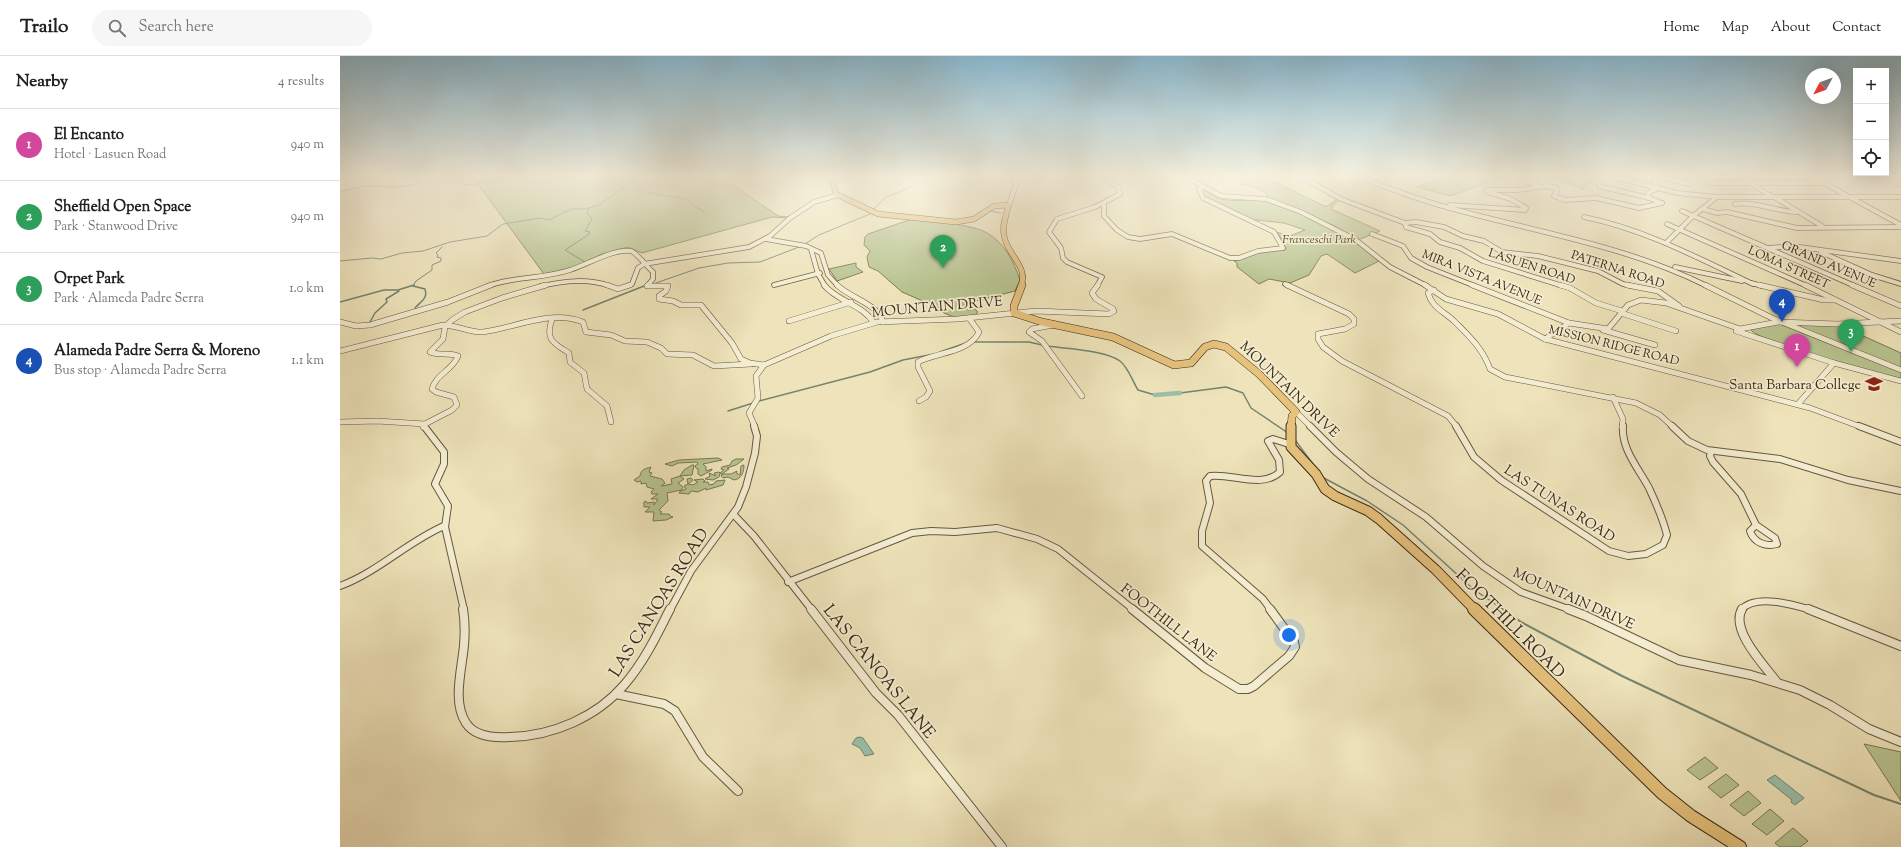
<!DOCTYPE html>
<html lang="en">
<head>
<meta charset="utf-8">
<style>
	:root { --surface:#fff; --page:#f6f6f6; --text:#202124; --muted:#757577; --line:#e0e0e0; --accent:#8f2418 }
	body { margin:0; font-family:"Sorts Mill Goudy",serif; background:var(--page); color:var(--text) }
	.controls { position:absolute; right:12px; top:12px; display:grid; overflow:hidden; border-radius:0px; box-shadow:0 4px 16px #0002 }
	.controls button { width:36px; height:36px; display:grid; place-items:center; padding:0; border:0; border-bottom:1px solid var(--line); background:var(--surface); color:var(--text); font:20px sans-serif }
	.compass { position:absolute; left:1465px; top:12px; width:36px; height:36px; border-radius:50%; background:var(--surface); box-shadow:0 4px 16px #0002; rotate:229deg }
	.you { position:absolute; left:949px; top:579px; width:14px; height:14px; margin:-10px; border:3px solid #fff; border-radius:50%; background:#1a73e8; box-shadow:0 0 0 6px #1a73e833 }
	.badge { display:grid; place-items:center; width:26px; height:26px; border-radius:50%; background:var(--accent); color:#fff; font-size:13px; font-weight:700 }
	.pin { position:absolute; translate:-50% -33px; filter:drop-shadow(0 1px 2px #0008) }
	.pin::after { content:''; position:absolute; top:21px; width:14px; height:12px; background:inherit; clip-path:polygon(0 0,100% 0,50% 100%) }
	.list { margin:0; padding:0; list-style:none }
	h2 { display:flex; justify-content:space-between; align-items:center; height:52px; margin:0; padding:0 16px; font-size:17px }
	h2 small { font-size:13px; font-weight:400; color:var(--muted) }
	.list li { display:grid; grid-template-columns:26px 1fr auto; gap:12px; align-items:center; box-sizing:border-box; height:72px; padding:0 16px; border-top:1px solid var(--line) }
	.list b { display:block; font-size:15px; white-space:nowrap }
	.list p { margin:0; font-size:13px; white-space:nowrap; color:var(--muted) }
	.list em { font-size:13px; font-style:normal; color:var(--muted) }
	.icon { flex:none; width:22px; height:22px; fill:none; stroke:currentColor; stroke-width:2; stroke-linecap:round; stroke-linejoin:round }
	.map { position:relative; flex:none; width:1561px; height:791px; overflow:hidden }
	header { display:flex; align-items:center; gap:24px; box-sizing:border-box; height:56px; padding:0 20px; background:var(--surface); border-bottom:1px solid var(--line) }
	header strong { font-size:19px }
	nav { display:flex; gap:22px; margin-inline-start:auto; font-size:14px }
	.search { width:280px; height:36px; background:var(--page); display:flex; align-items:center; gap:10px; box-sizing:border-box; padding:0 14px; border-radius:22px; color:var(--muted); font-size:15px }
	main { display:flex }
	aside { flex:1; background:var(--surface) }
	.map>svg:first-child { display:block }
</style>
</head>
<body>
<header>
<strong>Trailo</strong>
<div class="search"><svg class="icon" aria-label="search" viewBox="0 0 24 24"><circle cx="10" cy="10" r="6"/><path d="M15 15l6 6"/></svg>Search here</div>
<nav><a>Home</a><a>Map</a><a>About</a><a>Contact</a></nav>
</header>
<main>
<aside>
<h2>Nearby<small>4 results</small></h2>
<ul class="list">
<li><span class="badge" style="background:#d1479c">1</span><div><b>El Encanto</b><p>Hotel · Lasuen Road</p></div><em>940 m</em></li>
<li><span class="badge" style="background:#2e9e5b">2</span><div><b>Sheffield Open Space</b><p>Park · Stanwood Drive</p></div><em>940 m</em></li>
<li><span class="badge" style="background:#2e9e5b">3</span><div><b>Orpet Park</b><p>Park · Alameda Padre Serra</p></div><em>1.0 km</em></li>
<li><span class="badge" style="background:#1a4fb4">4</span><div><b>Alameda Padre Serra &amp; Moreno</b><p>Bus stop · Alameda Padre Serra</p></div><em>1.1 km</em></li>
</ul>
</aside>
<div class="map">
<svg width="1561" height="791" viewBox="0 0 1561 791">
	<rect width="100%" height="100%" fill="#eee3ba"/>
	<filter id="stains"><feTurbulence type="fractalNoise" baseFrequency=".005" numOctaves="4"/><feColorMatrix values="0 0 0 0 .2 0 0 0 0 .09 0 0 0 0 .02 0 0 0 .5 -.17"/></filter>
	<radialGradient id="worn" r=".72"><stop offset=".6" stop-color="#630" stop-opacity="0"/><stop offset="1" stop-color="#630" stop-opacity=".3"/></radialGradient>
	<!-- green -->
	<g fill="#b8c490" stroke="#797852">
		<polygon points="132,120 380,120 438,160 448,161 446,162 432,161 302,197 288,191 262,198 239,210 204,218"/>
		<path d="M916,120H922L984,150H988L997,143L1000,144L996,146L991,153L1040,175L1018,184L993,169L926,141L928,140C923,132 909,130 901,128L902,127L900,124Z"/>
		<polygon points="1103,120 1164,120 1111,140 1077,131 1105,121"/>
		<polygon points="1209,120 1241,120 1252,124 1243,133"/>
		<path d="M860,131C865,134 872,140 878,142C895,148 915,141 933,146C970,156 1010,180 1039,205L1015,217L987,198L981,200L969,219L950,227L929,223L919,228L897,211V207L894,205L921,196L945,194L946,192L939,179L932,175L950,180L965,174L944,167L908,163L866,143Z"/>
		<path d="M572,163C590,165 632,168 647,177C664,186 674,206 680,224L675,235L624,248L628,254L635,253L638,256L635,259L616,262L604,257L599,252L562,236L538,215L529,211L527,201L530,195L524,189L525,181L528,178Z"/>
		<polygon points="516,207 516,211 523,216 497,225 489,213"/>
		<path d="M1434,268L1501,270L1561,297V324C1541,318 1418,285 1411,274L1414,271Z"/>
		<polygon points="378,402 382,404 363,408 366,411 366,415 372,413 372,414 361,420 358,418 358,413 356,412 355,410 358,408 357,406 338,407 332,410 325,408 339,404"/>
		<path d="M396,403H404L396,409L387,412L389,413L382,418H391L397,415L396,417L400,419L401,410L404,409C404,415 402,423 394,424L388,421L383,422L381,420L382,418L380,417L379,421L373,424L365,423L370,420L369,417L376,420L374,417L379,416L380,417L384,414L381,413L382,411L390,409L392,405Z"/>
		<path d="M352,409H354L352,419L340,420L344,423L338,427L343,431L341,435L346,433L344,430L348,428L347,423L351,422L353,424L348,428L353,429L358,426L354,424L363,423L365,425L363,426H368L369,429L374,428L376,425L385,424L383,429L366,434V432L358,436L351,435L349,438L339,437L341,434L327,437L328,445L319,454L322,456L320,458H329L330,460L333,461L326,464L313,465L314,456H305L310,451H304V446L306,445L307,447L314,446V449L318,443H311L318,438H312L311,436L314,433L307,431L306,427L301,428V425L297,426L294,424L300,420C301,413 305,413 311,411L309,416L312,417L310,420L322,423L325,427L321,430L332,428L331,423L340,420L344,414Z"/>
		<polygon points="1524,688 1561,696 1561,745"/>
		<polygon points="1365,701 1378,712 1360,724 1347,714"/>
		<polygon points="1386,718 1399,729 1381,742 1368,731"/>
		<polygon points="1408,735 1421,747 1404,760 1390,749"/>
		<polygon points="1430,753 1444,765 1427,779 1412,768"/>
		<polygon points="1453,772 1468,785 1460,791 1440,791 1435,787"/>
	</g>
	<!-- water -->
	<g fill="#9abfaa" stroke="#74846e">
		<polygon points="520,681 523,682 534,698 525,700 520,692 512,688 516,682"/>
		<polygon points="1435,719 1464,742 1455,749 1451,746 1452,744 1427,724"/>
	</g>
	<g fill="none" stroke-linecap="round" stroke-linejoin="round">
		<!-- stream-far2 -->
		<g stroke="#74846e" stroke-width="1">
			<polyline points="38,120 60,123 74,121 80,123 102,122"/>
			<polyline points="0,122 37,120"/>
			<path d="M291,126L297,128L298,133L306,134L309,137L347,143C352,151 360,151 366,158"/>
			<polyline points="0,136 24,130 60,131 102,122 120,123 119,126 125,129 183,123 198,127 246,120"/>
			<polyline points="534,153 546,141 569,132 577,126 570,120"/>
			<polyline points="649,155 661,157"/>
			<polyline points="465,188 479,179 530,158"/>
			<polyline points="0,205 32,202 41,203 62,197 83,195 110,186 147,180 163,168 200,162 209,164 231,153 245,153 259,149 283,132 293,120"/>
			<polyline points="245,206 225,194 248,179 250,176 245,175 252,163 247,157 249,153"/>
			<polyline points="313,228 359,212 388,207 420,206 459,191"/>
			<polyline points="73,230 76,225 92,214 92,209 101,205 101,202 97,201 98,199 96,197 102,191"/>
		</g>
		<!-- stream-far1 -->
		<g stroke="#74846e" stroke-width="1.5">
			<path d="M73,230L85,233C88,243 81,245 75,252"/>
			<polyline points="0,246 44,234 58,234 74,229"/>
			<polyline points="243,254 304,230"/>
			<polyline points="30,266 35,257 47,246 46,243 59,235"/>
			<polyline points="634,286 689,286 702,289"/>
			<path d="M708,290C727,293 765,294 780,305C788,311 793,326 798,334L815,339"/>
			<polyline points="600,296 623,288"/>
			<polyline points="840,337 886,331 903,337 911,352 948,377"/>
			<polyline points="419,345 530,316 563,304 594,298"/>
			<polyline points="388,355 413,347"/>
			<polyline points="955,384 973,408"/>
			<polyline points="982,421 1027,445 1063,469 1133,533 1164,554"/>
		</g>
		<!-- stream -->
		<polyline stroke="#74846e" stroke-width="2" points="1163,553 1181,566 1282,620 1534,739 1561,748"/>
		<!-- canal -->
		<polyline stroke="#9abfaa" stroke-width="4.5" points="815,339 840,337"/>
		<!-- minor-far3 casing -->
		<g stroke="#67593e" stroke-width="5.5">
			<g id="minor-far3">
				<polyline points="844,120 881,140 926,143 961,156 1016,184 1050,211 1087,230"/>
				<polyline points="947,120 965,123"/>
				<polyline points="960,120 1001,143 1065,167"/>
				<path d="M1016,120C1044,130 1071,141 1099,149C1189,175 1283,188 1367,230"/>
				<polyline points="1270,120 1337,137 1377,141 1561,141"/>
				<polyline points="1318,120 1349,128"/>
				<polyline points="1399,120 1431,140"/>
				<polyline points="1471,120 1561,169"/>
				<polyline points="1543,120 1561,129"/>
				<polyline points="1187,126 1199,129"/>
				<polyline points="1368,127 1410,127"/>
				<polyline points="1410,127 1483,127"/>
				<polyline points="1259,130 1309,142 1322,147"/>
				<polyline points="1434,141 1482,170"/>
				<polyline points="1309,142 1308,137 1318,132 1313,124 1317,120"/>
				<polyline points="764,148 764,160 777,174 788,181 800,183 832,178 890,202 899,202 918,195 943,192 934,176 863,142 859,133 864,131"/>
				<path d="M1395,148C1416,145 1437,156 1458,156"/>
				<polyline points="669,149 676,129 674,120"/>
				<polyline points="1110,149 1185,154 1186,152 1171,143 1148,136 1147,134 1178,134 1207,130 1216,132 1217,135 1214,140 1225,144 1256,142 1299,152 1322,147"/>
				<polyline points="1363,153 1377,157 1387,156 1457,172 1561,171"/>
				<polyline points="1342,155 1515,230"/>
				<path d="M1244,161C1304,173 1358,202 1413,228"/>
				<polyline points="1065,167 1076,166 1104,171 1123,180 1144,185 1162,196 1198,200 1258,215 1283,228 1292,230"/>
				<polyline points="1065,167 1066,171 1090,178 1100,186 1120,192 1143,205 1223,230"/>
				<polyline points="1327,168 1467,230"/>
				<polyline points="1032,178 1063,190 1071,202 1087,211 1135,230"/>
				<polyline points="426,183 466,190 481,197 488,219 498,230"/>
				<polyline points="1326,187 1353,160 1377,141"/>
				<polyline points="1428,192 1452,190 1561,205"/>
				<polyline points="471,193 478,218 485,230"/>
				<polyline points="1481,196 1532,219 1561,228"/>
				<polyline points="1335,211 1402,225"/>
				<polyline points="1411,227 1423,230"/>
				<polyline points="945,228 949,230"/>
				<polyline points="434,229 480,217"/>
				<path d="M148,230C174,220 204,223 230,214C246,209 275,192 291,195C296,196 308,212 313,216V223L307,230"/>
				<path d="M201,230C224,225 247,222 270,230"/>
				<polyline points="287,230 292,228 298,212 304,208 409,191 430,180 450,162 474,146 498,139"/>
				<polyline points="757,230 762,221 727,206 723,202 721,192 709,176 717,163 755,151 780,138 779,132 763,120"/>
			</g>
		</g>
		<!-- minor-far2 casing -->
		<g stroke="#67593e" stroke-width="6">
			<g id="minor-far2">
				<polyline points="267,229 278,233 290,229"/>
				<polyline points="308,229 307,230 328,230 326,235 319,240 319,243 333,245 341,249 361,249 392,287 401,303 410,307 424,309 491,280 537,266 618,263 696,255 769,258 774,255 773,253 756,243 752,237 758,229"/>
				<path d="M484,229C498,246 522,248 534,267"/>
				<path d="M497,229C510,242 537,247 543,266"/>
				<polyline points="947,229 1009,258 1014,263 1014,268 1005,273 978,278 978,283 983,291 1002,305 1108,360 1117,371"/>
				<polyline points="1085,229 1106,243 1158,258 1205,283 1470,352 1521,371"/>
				<polyline points="1132,229 1229,267"/>
				<polyline points="1220,229 1230,232 1256,247 1282,255"/>
				<polyline points="1287,229 1318,235 1339,250"/>
				<polyline points="1365,229 1432,262 1561,314"/>
				<polyline points="1419,229 1484,244 1494,244"/>
				<polyline points="1465,229 1561,276"/>
				<polyline points="1512,229 1561,250"/>
				<path d="M1094,234L1088,237C1093,253 1104,255 1115,266C1130,281 1143,293 1150,313L1165,321L1296,347L1320,359L1333,371"/>
				<polyline points="1281,257 1336,275"/>
				<path d="M212,263C205,284 213,287 229,297L230,306L244,317L247,333L267,350L271,366"/>
				<polyline points="449,265 511,246"/>
				<polyline points="0,266 16,270 30,269 108,246 151,229"/>
				<polyline points="713,269 692,273 689,276 702,285 742,340"/>
				<polyline points="1263,274 1315,289"/>
				<polyline points="1396,275 1494,307 1561,325"/>
				<polyline points="1205,283 1229,267 1268,273 1288,249 1301,244 1326,247 1400,273 1438,266 1497,268 1561,265"/>
				<path d="M0,295L103,269C116,269 131,277 143,276C175,272 210,253 243,266L246,276L271,279L285,285L307,286L321,292L327,298L353,299L374,310L411,308"/>
				<polyline points="1273,341 1283,363 1282,371"/>
				<path d="M579,345L586,341L590,335L578,311V306C597,296 629,297 639,276L629,262"/>
				<polyline points="1458,348 1494,307"/>
				<polyline points="956,356 971,371"/>
				<polyline points="0,366 37,365 85,368"/>
				<path d="M83,371L85,368L112,354L117,349L114,341L96,336L92,333C96,318 113,314 118,300C109,296 99,300 90,296L103,283L105,271L112,264L125,256L162,242L206,229"/>
				<polyline points="415,371 409,357 418,342 416,320 424,309"/>
			</g>
		</g>
		<!-- minor-far1 casing -->
		<g stroke="#67593e" stroke-width="8">
			<g id="minor-far1">
				<polyline points="84,370 104,396 104,408 95,428 108,450 105,471 124,554"/>
				<polyline points="970,370 996,396 1028,423 1086,461 1143,510 1181,536 1231,554"/>
				<path d="M1116,370L1134,401L1161,424L1269,495L1288,500L1306,498L1323,489L1327,479C1323,463 1316,447 1309,432C1299,413 1281,393 1283,370"/>
				<polyline points="1332,370 1348,385 1367,394 1440,403 1508,424 1561,435"/>
				<polyline points="1519,370 1561,386"/>
				<polyline points="1371,395 1370,400 1373,406 1401,438 1416,469"/>
				<polyline points="394,459 414,480 472,554"/>
				<path d="M1416,469L1435,482L1437,488C1426,491 1414,487 1410,475Z"/>
				<polyline points="448,526 572,477 591,475 615,476 657,472 697,483 718,493 794,554"/>
				<path d="M0,530C38,516 67,486 104,470"/>
				<polyline points="330,554 351,515 398,451 406,431 415,397 417,380 414,370"/>
				<path d="M931,554L923,543L862,490V475L870,447L866,425L870,420C892,417 922,433 940,416L939,404L928,385L933,383L949,388"/>
				<path d="M1401,554C1415,537 1454,549 1471,554"/>
			</g>
		</g>
		<!-- minor casing -->
		<g stroke="#67593e" stroke-width="10">
			<g id="minor">
				<path d="M123,553C125,565 125,577 124,589C122,613 112,646 126,667C135,681 155,682 170,681C213,680 257,661 285,628C304,606 317,579 330,553"/>
				<polyline points="471,553 536,637 558,659 662,791"/>
				<polyline points="792,553 865,612 899,633 908,633 914,630 949,600 955,591 954,586 930,553"/>
				<polyline points="1228,553 1246,560 1339,604 1411,619 1460,634 1490,649 1529,673 1561,686"/>
				<path d="M1402,553C1390,574 1424,609 1436,625"/>
				<polyline points="1468,553 1561,590"/>
				<polyline points="276,638 324,648 335,655 363,701 398,735"/>
			</g>
		</g>
		<!-- major-far3 casing -->
		<g stroke="#3a2b14" stroke-width="6">
			<path id="major-far3" d="M509,120L493,126L496,138L538,158L616,166L634,163L654,150L669,149C666,159 662,169 664,179C666,198 689,210 681,230"/>
		</g>
		<!-- major-far2 casing -->
		<g stroke="#3a2b14" stroke-width="8">
			<polyline id="major-far2" points="682,229 674,250 674,257 702,266 773,281 834,309 851,307 865,291 874,288 886,291 919,318 956,356 952,360 951,371"/>
		</g>
		<!-- major-far1 casing -->
		<g stroke="#3a2b14" stroke-width="11">
			<polyline id="major-far1" points="951,370 951,391 976,418 985,433 995,440 1028,455 1039,463 1096,514 1135,554"/>
		</g>
		<!-- major casing -->
		<g stroke="#3a2b14" stroke-width="14">
			<polyline id="major" points="1134,553 1322,737 1351,760 1400,791"/>
		</g>
		<!-- minor-far3 -->
		<use href="#minor-far3" stroke="#f4edd2" stroke-width="4"/>
		<!-- minor-far2 -->
		<use href="#minor-far2" stroke="#f4edd2" stroke-width="5"/>
		<!-- minor-far1 -->
		<use href="#minor-far1" stroke="#f4edd2" stroke-width="6"/>
		<!-- minor -->
		<use href="#minor" stroke="#f4edd2" stroke-width="8"/>
		<!-- major-far3 -->
		<use href="#major-far3" stroke="#e7c27d" stroke-width="5"/>
		<!-- major-far2 -->
		<use href="#major-far2" stroke="#e7c27d" stroke-width="7"/>
		<!-- major-far1 -->
		<use href="#major-far1" stroke="#e7c27d" stroke-width="9"/>
		<!-- major -->
		<use href="#major" stroke="#e7c27d" stroke-width="12"/>
	</g>
	<!-- sky -->
	<linearGradient id="sky" x2="0" y2="1"><stop stop-color="#89b8cf"/><stop offset="0.52" stop-color="#f7f2e0"/><stop offset="1" stop-color="#f7f2e0" stop-opacity="0"/></linearGradient>
	<rect width="1561" height="231" fill="url(#sky)"/>
	<!-- icons -->
	<defs>
		<g id="university-bare" transform="scale(1.38)"><path d="M0-5L7-2L0 1L-7-2ZM-4 1L0 2.5L4 1V4Q0 6-4 4Z" fill="#8f2418" stroke="#f4edd2" stroke-width="2.5" paint-order="stroke"/></g>
	</defs>
	<g fill-rule="evenodd">
		<use href="#university-bare" x="1534" y="328"/>
	</g>
	<g text-anchor="middle" stroke-width="3.5" stroke-linejoin="round" paint-order="stroke">
		<!-- far-park labels -->
		<g font-size="12" font-style="italic" fill="#5a5133" stroke="#f4edd2">
			<text x="979" y="187">Franceschi Park</text>
		</g>
		<!-- far-street labels -->
		<g font-size="12" fill="#3a2b14" stroke="#f4edd2">
			<text transform="translate(1489 208) rotate(23)" y="4">GRAND AVENUE</text>
			<text transform="translate(1192 210) rotate(18)" y="4">LASUEN ROAD</text>
			<text transform="translate(1449 211) rotate(24)" y="4">LOMA STREET</text>
			<text transform="translate(1278 213) rotate(18)" y="4">PATERNA ROAD</text>
			<text transform="translate(1142 221) rotate(22)" y="4">MIRA VISTA AVENUE</text>
			<text transform="translate(1274 289) rotate(14)" y="4">MISSION RIDGE ROAD</text>
		</g>
		<!-- street labels -->
		<g font-size="14" fill="#3a2b14" stroke="#f4edd2">
			<text transform="translate(597 250) rotate(-5)" y="5">MOUNTAIN DRIVE</text>
			<text transform="translate(950 333) rotate(44)" y="5">MOUNTAIN DRIVE</text>
			<text transform="translate(1220 447) rotate(33)" y="5">LAS TUNAS ROAD</text>
			<text transform="translate(1234 542) rotate(24)" y="5">MOUNTAIN DRIVE</text>
			<text transform="translate(829 566) rotate(38)" y="5">FOOTHILL LANE</text>
		</g>
		<!-- poi labels -->
		<g font-size="14" fill="#3a2b14" stroke="#f4edd2" text-anchor="end">
			<text x="1521" y="333">Santa Barbara College</text>
		</g>
		<!-- near-street labels -->
		<g font-size="17" fill="#3a2b14" stroke="#f4edd2">
			<text transform="translate(318 546) rotate(-58)" y="6">LAS CANOAS ROAD</text>
			<text transform="translate(1171 567) rotate(45)" y="6">FOOTHILL ROAD</text>
			<text transform="translate(540 615) rotate(51)" y="6">LAS CANOAS LANE</text>
		</g>
	</g>
	<rect width="100%" height="100%" filter="url(#stains)"/>
	<rect width="100%" height="100%" fill="url(#worn)"/>
</svg>
<div class="controls">
<button>+</button>
<button>−</button>
<button><svg class="icon" aria-label="locate" viewBox="0 0 24 24"><circle cx="12" cy="12" r="6"/><path d="M12 2v4M12 18v4M2 12h4M18 12h4"/></svg></button>
</div>
<svg class="compass" viewBox="-18 -18 36 36"><path d="M0-13l5 13h-10z" fill="#e53935"/><path d="M0 13l5-13h-10z" fill="#757577"/></svg>
<div class="you"></div>
<div class="pin badge" style="left:1457px;top:311px;background:#d1479c">1</div>
<div class="pin badge" style="left:603px;top:212px;background:#2e9e5b">2</div>
<div class="pin badge" style="left:1511px;top:296px;background:#2e9e5b">3</div>
<div class="pin badge" style="left:1442px;top:266px;background:#1a4fb4">4</div>
</div>
</main>
</body>
</html>
